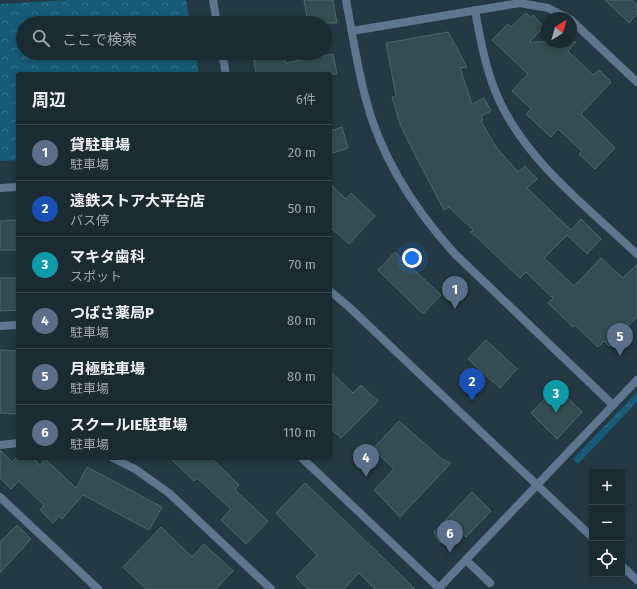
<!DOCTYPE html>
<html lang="ja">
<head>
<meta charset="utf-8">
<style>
	:root { --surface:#1b2b32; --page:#24333a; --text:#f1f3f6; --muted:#a0a7ac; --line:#39474d; --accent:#7fd052 }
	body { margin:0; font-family:"Fira Sans","Noto Sans JP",sans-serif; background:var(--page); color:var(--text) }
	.controls { position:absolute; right:12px; bottom:12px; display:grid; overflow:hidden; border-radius:4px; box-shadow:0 2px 6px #0003 }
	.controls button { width:36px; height:36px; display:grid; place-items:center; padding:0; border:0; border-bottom:1px solid var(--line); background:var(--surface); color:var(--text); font:20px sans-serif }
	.compass { position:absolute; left:541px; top:12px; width:36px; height:36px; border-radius:50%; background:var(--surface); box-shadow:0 2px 6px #0003; rotate:37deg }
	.you { position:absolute; left:412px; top:258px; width:14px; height:14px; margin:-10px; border:3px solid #fff; border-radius:50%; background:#1a73e8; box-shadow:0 0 0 6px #1a73e833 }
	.badge { display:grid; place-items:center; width:26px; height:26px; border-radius:50%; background:var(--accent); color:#fff; font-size:13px; font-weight:700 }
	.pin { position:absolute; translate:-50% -33px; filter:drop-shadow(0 1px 2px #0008) }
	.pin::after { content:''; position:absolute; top:21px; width:14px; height:12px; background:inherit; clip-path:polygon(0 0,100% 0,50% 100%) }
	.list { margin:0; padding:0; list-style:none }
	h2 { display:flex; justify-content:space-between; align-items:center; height:52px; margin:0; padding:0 16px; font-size:17px }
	h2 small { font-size:13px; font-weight:400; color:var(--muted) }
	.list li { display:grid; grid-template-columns:26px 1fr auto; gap:12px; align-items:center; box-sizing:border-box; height:56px; padding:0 16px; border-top:1px solid var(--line) }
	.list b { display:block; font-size:15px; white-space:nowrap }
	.list p { margin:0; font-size:13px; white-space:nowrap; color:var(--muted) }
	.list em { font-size:13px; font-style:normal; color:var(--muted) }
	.icon { flex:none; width:22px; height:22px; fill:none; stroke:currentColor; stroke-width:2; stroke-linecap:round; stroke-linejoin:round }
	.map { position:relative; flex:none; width:637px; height:589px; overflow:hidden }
	.search { position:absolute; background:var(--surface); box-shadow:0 2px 6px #0003; left:16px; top:16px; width:316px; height:44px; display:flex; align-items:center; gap:10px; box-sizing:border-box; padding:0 14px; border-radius:22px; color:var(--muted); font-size:15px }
	.panel { position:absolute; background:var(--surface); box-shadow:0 2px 6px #0003; left:16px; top:72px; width:316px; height:388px; border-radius:4px }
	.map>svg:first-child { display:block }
</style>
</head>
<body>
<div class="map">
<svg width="637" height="589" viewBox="0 0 637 589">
	<defs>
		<pattern id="grass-tufts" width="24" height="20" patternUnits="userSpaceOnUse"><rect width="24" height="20" fill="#165b77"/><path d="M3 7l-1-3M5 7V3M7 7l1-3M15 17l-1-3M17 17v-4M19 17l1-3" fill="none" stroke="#37738b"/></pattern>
		<pattern id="forest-crowns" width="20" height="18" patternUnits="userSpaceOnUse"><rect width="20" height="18" fill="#165b77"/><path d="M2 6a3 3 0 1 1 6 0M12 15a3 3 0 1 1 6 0" fill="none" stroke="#37738b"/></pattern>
	</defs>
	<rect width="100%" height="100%" fill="#243943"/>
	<!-- grass -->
	<polygon fill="url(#grass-tufts)" points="637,392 637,402 578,464 573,459"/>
	<!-- forest -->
	<polygon fill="url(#forest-crowns)" points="68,0 186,0 190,23 23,23 23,53 195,53 199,74 18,74 18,160 0,161 0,4"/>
	<!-- building -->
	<g fill="#344d53" stroke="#4d676d">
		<polygon points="304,0 333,0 337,23 308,23"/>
		<polygon points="605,0 632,0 637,5 637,14 629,23"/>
		<polygon points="526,13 531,18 533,15 544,27 529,42 576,42 568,51 593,75 599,70 611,82 581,114 615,148 595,169 579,154 582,151 558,129 551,137 526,114 531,109 512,91 528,74 492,40 508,24 511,27"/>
		<polygon points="448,32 467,67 460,68 472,104 484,98 491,111 481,116 483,120 481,121 496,147 518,172 525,166 537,179 527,188 571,230 581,219 601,239 587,254 567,235 544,258 574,286 601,258 623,278 637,264 637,317 609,346 604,341 598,347 575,325 573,327 548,303 553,298 526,272 520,278 471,232 473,230 449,207 444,210 410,145 400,124 392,97 396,96 386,43"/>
		<polygon points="284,54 285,63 333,54 337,74 256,74 254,60"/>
		<polygon points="342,127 348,148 330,154 330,131"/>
		<polygon points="330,184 346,199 351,193 375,216 349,244 330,227"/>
		<polygon points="18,220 18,250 0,250 0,221"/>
		<polygon points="395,252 441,295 423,314 378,270"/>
		<polygon points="0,278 18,278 18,310 0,311"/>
		<polygon points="486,340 517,369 500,388 468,359"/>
		<polygon points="0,350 18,351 18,414 0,413"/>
		<polygon points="330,371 353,393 361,385 378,401 341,438 330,428"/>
		<polygon points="556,387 582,412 557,439 531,413"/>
		<polygon points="399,421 442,459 451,463 400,517 374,490 394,469 373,449"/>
		<polygon points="0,450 12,462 16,458 33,458 40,465 45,459 76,488 87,467 162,507 149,530 83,495 62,519 59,516 53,523 40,510 44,505 19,481 11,489 0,478"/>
		<polygon points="170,458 211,458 239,485 235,490 268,521 246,544 221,520 231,509 197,478 194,481"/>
		<polygon points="305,483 340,516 415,589 375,589 359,573 344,589 308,589 296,577 317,555 276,513"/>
		<polygon points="472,492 491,511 466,537 462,533 439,543 434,532"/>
		<polygon points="17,525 31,539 0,573 0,542"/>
		<polygon points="161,527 192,557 204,544 233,571 216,589 146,589 123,567"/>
	</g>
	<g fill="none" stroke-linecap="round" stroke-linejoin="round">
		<!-- service -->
		<polyline stroke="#5e768f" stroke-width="8" points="466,560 490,583"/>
		<!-- minor -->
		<g stroke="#5e768f" stroke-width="8">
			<polyline points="213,0 217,23"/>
			<path d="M346,0C352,32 357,65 365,96C380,156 414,209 455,254L613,405"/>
			<path d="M475,10C480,38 485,66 496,93C523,159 586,206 637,254"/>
			<polyline points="571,20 637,82"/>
			<polyline points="352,31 520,3 548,8 568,18"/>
			<polyline points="222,53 226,74"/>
			<polyline points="0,326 18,325"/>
			<polyline points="0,445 18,443"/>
			<polyline points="113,458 135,469 169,493 271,589"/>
			<polyline points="302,458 439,588"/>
			<polyline points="0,497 98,589"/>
			<polyline points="438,589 637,380"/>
		</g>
		<!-- tertiary -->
		<g stroke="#5e768f" stroke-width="8">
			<polyline points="0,188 18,187"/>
			<polyline points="330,291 349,307 592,537"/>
			<polyline points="622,566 637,580"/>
		</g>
	</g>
</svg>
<div class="controls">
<button>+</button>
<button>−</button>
<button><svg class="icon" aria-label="locate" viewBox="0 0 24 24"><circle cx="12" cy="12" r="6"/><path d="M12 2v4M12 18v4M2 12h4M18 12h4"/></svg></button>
</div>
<svg class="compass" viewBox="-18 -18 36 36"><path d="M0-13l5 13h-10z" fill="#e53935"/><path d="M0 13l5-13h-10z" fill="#a0a7ac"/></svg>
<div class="you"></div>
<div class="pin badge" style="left:455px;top:309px;background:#5c6f8a">1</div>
<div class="pin badge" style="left:472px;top:401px;background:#1a4fb4">2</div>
<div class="pin badge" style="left:556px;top:413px;background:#0f9aa8">3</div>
<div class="pin badge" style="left:366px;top:477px;background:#5c6f8a">4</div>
<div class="pin badge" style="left:620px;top:356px;background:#5c6f8a">5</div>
<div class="pin badge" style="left:450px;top:553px;background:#5c6f8a">6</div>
<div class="search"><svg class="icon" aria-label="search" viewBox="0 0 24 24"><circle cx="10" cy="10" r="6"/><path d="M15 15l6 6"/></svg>ここで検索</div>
<section class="panel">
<h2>周辺<small>6件</small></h2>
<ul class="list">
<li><span class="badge" style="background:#5c6f8a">1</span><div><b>貸駐車場</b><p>駐車場</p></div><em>20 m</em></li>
<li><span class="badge" style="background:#1a4fb4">2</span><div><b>遠鉄ストア大平台店</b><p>バス停</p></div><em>50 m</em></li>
<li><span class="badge" style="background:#0f9aa8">3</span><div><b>マキタ歯科</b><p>スポット</p></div><em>70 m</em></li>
<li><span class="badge" style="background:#5c6f8a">4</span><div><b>つばさ薬局P</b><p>駐車場</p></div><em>80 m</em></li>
<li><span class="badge" style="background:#5c6f8a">5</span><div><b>月極駐車場</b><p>駐車場</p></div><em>80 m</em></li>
<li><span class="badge" style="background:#5c6f8a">6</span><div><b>スクールIE駐車場</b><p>駐車場</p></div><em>110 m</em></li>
</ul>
</section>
</div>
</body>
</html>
